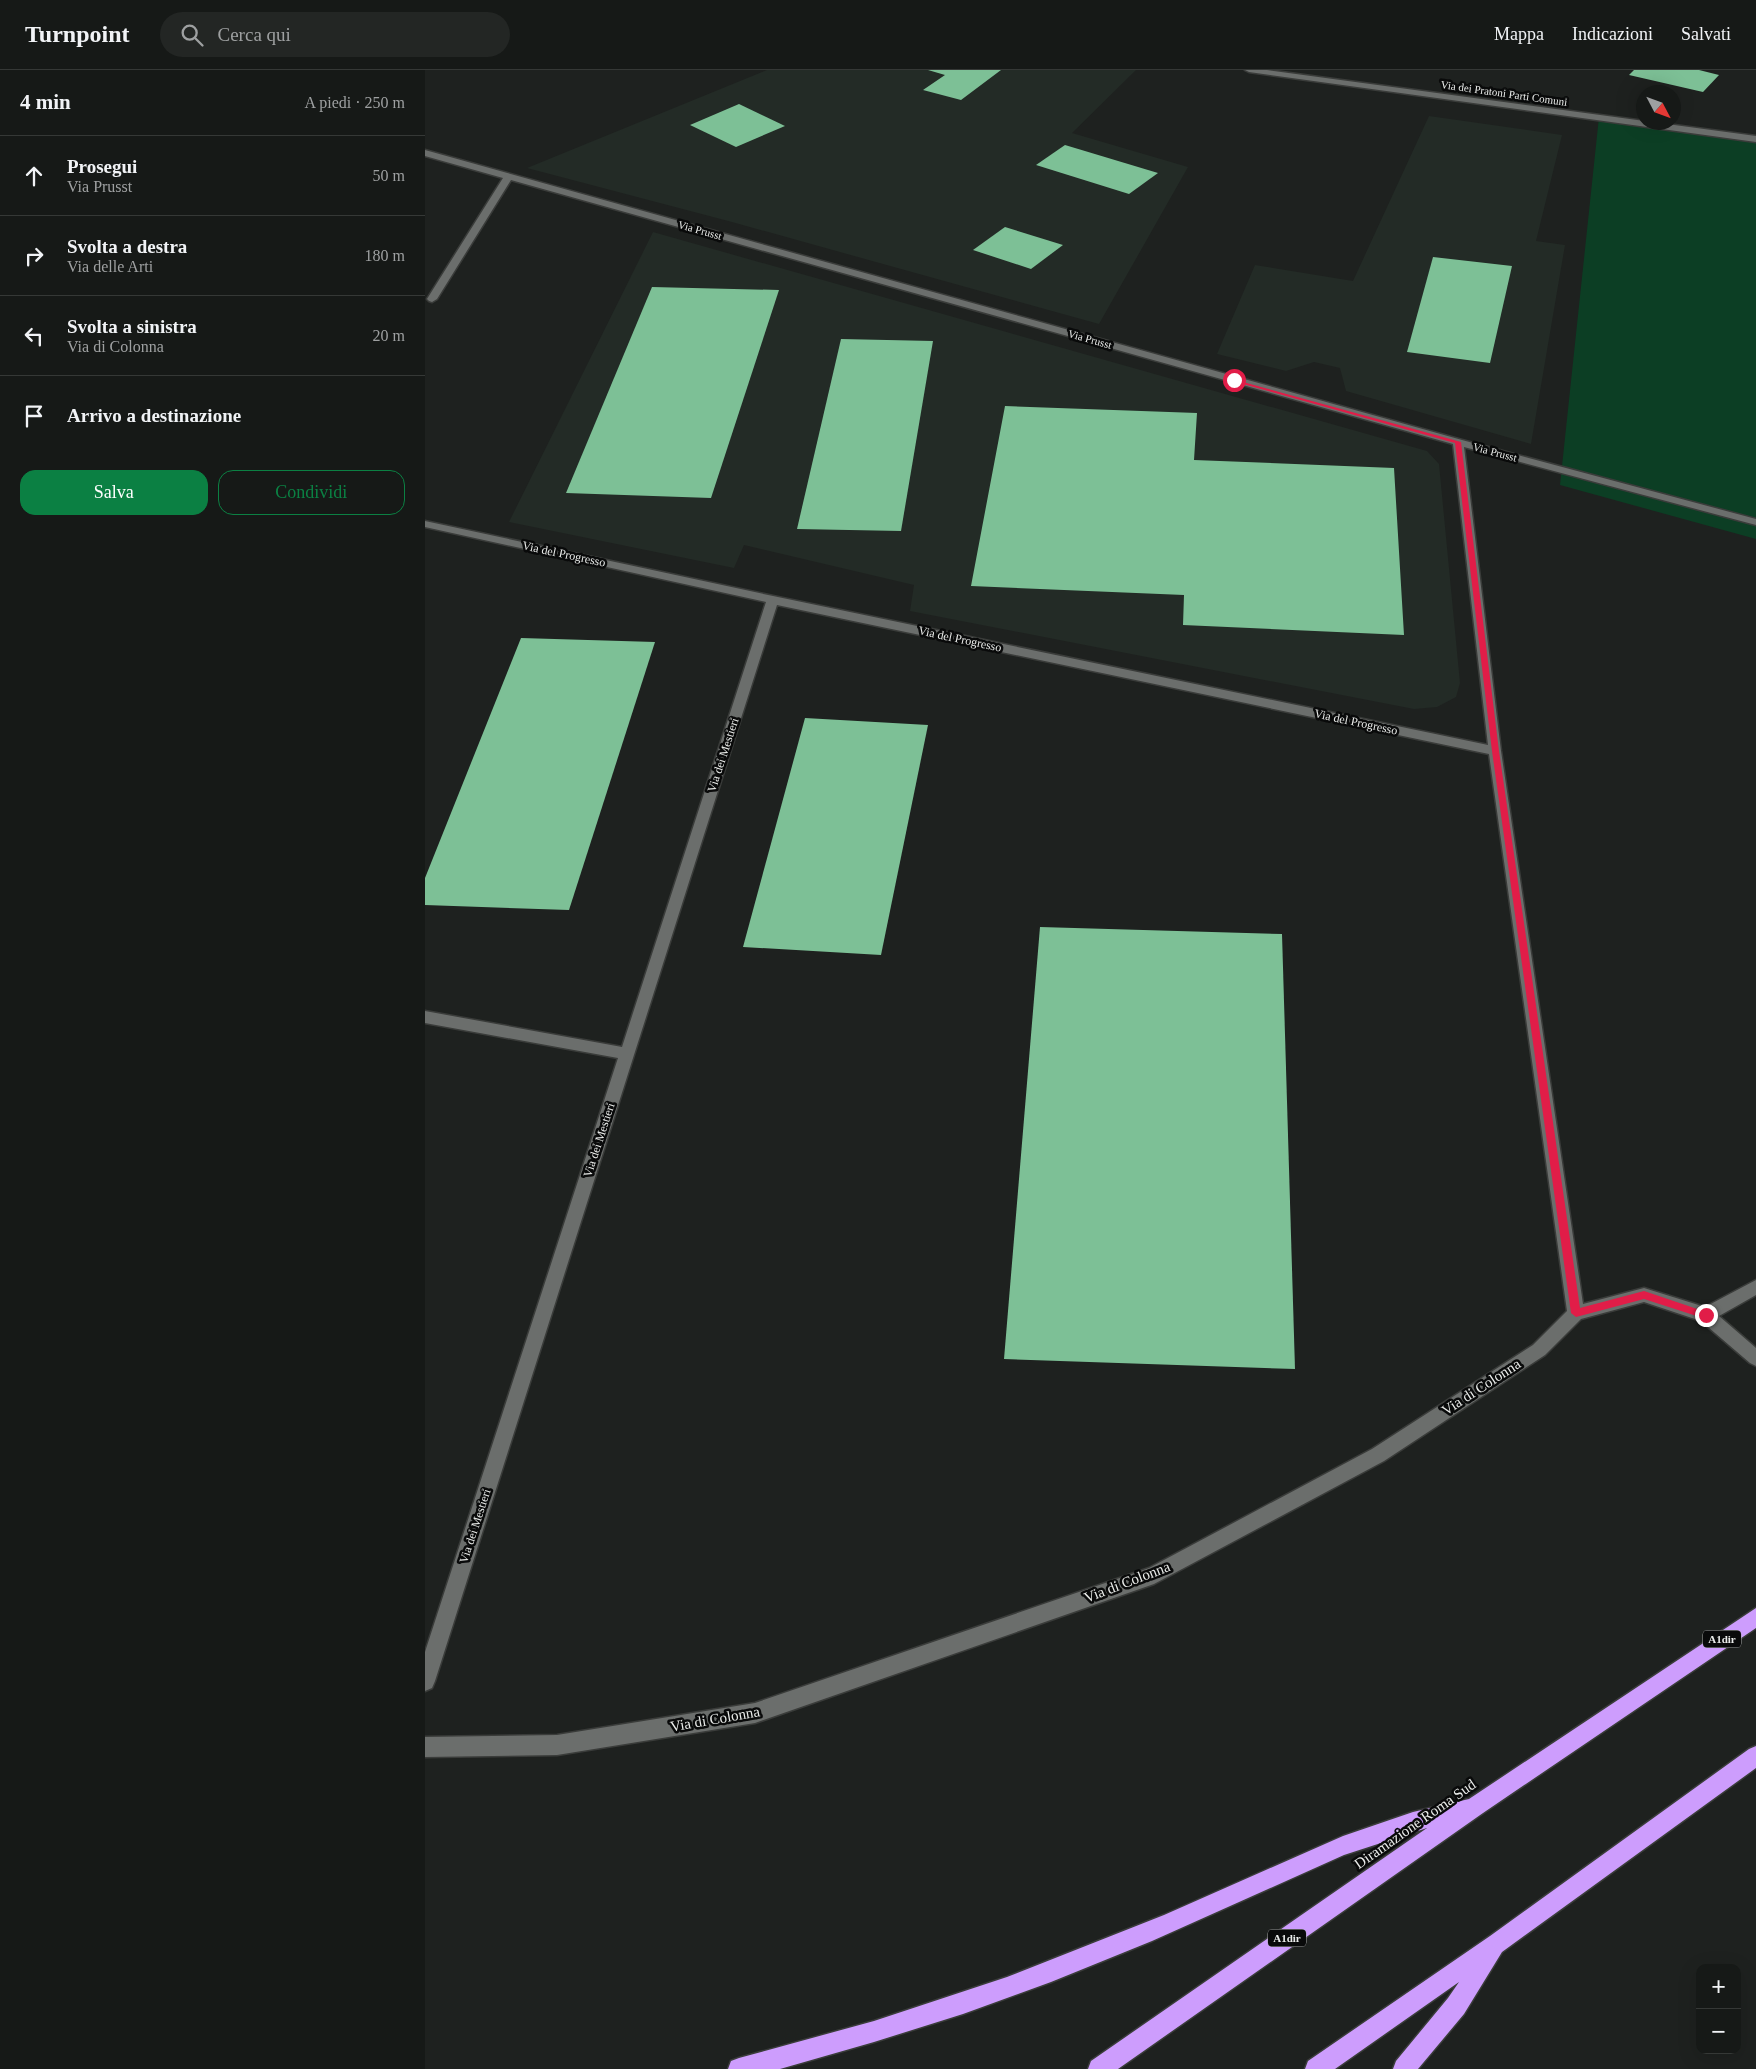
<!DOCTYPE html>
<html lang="it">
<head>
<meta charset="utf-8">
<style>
	:root { --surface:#161917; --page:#232624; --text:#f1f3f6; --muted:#9ea0a1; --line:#353836; --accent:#0b8043 }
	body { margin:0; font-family:"Times New Roman",serif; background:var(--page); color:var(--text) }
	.controls { position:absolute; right:15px; bottom:15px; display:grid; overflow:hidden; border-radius:10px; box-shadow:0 5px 20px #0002 }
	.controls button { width:45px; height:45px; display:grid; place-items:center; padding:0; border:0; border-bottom:1px solid var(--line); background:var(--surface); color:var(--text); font:25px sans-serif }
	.compass { position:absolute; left:1211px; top:15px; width:45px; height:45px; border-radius:50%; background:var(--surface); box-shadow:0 5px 20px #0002; rotate:131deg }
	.stop { position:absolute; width:15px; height:15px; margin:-11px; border:4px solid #e11d48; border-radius:50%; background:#fff }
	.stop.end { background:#e11d48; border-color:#fff; box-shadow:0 1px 5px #0008 }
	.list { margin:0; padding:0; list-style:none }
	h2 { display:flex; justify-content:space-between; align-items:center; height:65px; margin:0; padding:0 20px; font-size:21px }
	h2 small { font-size:16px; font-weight:400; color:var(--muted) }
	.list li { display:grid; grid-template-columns:32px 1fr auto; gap:15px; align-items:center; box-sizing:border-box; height:80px; padding:0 20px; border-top:1px solid var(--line) }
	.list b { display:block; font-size:19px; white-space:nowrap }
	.list p { margin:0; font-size:16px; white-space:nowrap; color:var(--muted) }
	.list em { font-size:16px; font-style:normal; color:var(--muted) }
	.actions { display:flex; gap:10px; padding:15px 20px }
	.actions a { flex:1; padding:11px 0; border:1px solid var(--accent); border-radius:15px; text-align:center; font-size:18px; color:var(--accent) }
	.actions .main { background:var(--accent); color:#fff }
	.icon { flex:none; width:28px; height:28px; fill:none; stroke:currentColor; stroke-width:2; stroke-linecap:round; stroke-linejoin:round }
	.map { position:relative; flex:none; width:1331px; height:1999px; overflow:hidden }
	header { display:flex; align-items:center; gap:30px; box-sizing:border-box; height:70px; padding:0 25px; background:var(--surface); border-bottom:1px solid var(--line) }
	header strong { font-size:24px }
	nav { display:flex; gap:28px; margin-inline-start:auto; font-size:18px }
	.search { width:350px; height:45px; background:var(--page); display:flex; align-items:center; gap:12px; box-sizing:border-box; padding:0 18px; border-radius:28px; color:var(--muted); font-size:19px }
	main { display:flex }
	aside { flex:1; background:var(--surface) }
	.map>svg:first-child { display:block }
</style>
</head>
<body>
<header>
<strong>Turnpoint</strong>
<div class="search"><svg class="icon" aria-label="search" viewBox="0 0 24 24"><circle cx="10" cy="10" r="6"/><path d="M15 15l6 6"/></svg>Cerca qui</div>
<nav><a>Mappa</a><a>Indicazioni</a><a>Salvati</a></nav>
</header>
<main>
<aside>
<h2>4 min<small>A piedi · 250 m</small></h2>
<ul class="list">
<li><svg class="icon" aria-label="ahead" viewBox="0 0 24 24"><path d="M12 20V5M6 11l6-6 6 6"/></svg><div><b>Prosegui</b><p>Via Prusst</p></div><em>50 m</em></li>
<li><svg class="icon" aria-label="right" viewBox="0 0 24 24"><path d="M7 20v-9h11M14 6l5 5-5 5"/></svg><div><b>Svolta a destra</b><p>Via delle Arti</p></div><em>180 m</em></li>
<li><svg class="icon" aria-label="left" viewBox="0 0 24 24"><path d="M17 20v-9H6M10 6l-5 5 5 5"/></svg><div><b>Svolta a sinistra</b><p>Via di Colonna</p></div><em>20 m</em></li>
<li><svg class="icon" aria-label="arrive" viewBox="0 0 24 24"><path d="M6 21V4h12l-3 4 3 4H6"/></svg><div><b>Arrivo a destinazione</b></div></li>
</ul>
<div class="actions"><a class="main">Salva</a><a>Condividi</a></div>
</aside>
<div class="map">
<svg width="1331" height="1999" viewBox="0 0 1331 1999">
	<rect width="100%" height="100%" fill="#1e211f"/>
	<!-- built -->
	<g fill="#232b26">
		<polygon points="342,0 711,0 647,63 763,97 674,254 307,152 102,98"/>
		<polygon points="1004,46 1137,65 1111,171 1140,175 1106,374 921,321 915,298 889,292 861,301 792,284 830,195 928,211"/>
		<polygon points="228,162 1002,381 1014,394 1035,613 1031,627 1012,637 989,639 485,541 489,515 319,475 309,498 84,452"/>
	</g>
	<!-- green -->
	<polygon fill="#0c3e24" points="1174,47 1331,69 1331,469 1135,415"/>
	<!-- building -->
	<g fill="#7dc096">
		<polygon points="503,0 576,0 536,30 498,20 520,5"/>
		<polygon points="1209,0 1274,0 1294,5 1278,22 1204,5"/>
		<polygon points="314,34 360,56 311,77 265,55"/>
		<polygon points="640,75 733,103 704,124 611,95"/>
		<polygon points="580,157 638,175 606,199 548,180"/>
		<polygon points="1008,187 1087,196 1065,293 982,282"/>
		<polygon points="227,217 354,220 286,428 141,423"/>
		<polygon points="416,269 508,271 476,461 372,459"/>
		<polygon points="580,336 772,343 769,390 969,398 979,565 758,555 759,525 546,516"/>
		<polygon points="96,568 230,572 144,840 0,835 0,808"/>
		<polygon points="380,648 503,655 456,885 318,877"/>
		<polygon points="615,857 857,864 870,1299 579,1289"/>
	</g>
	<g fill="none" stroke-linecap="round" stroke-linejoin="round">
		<!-- minor casing -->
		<g stroke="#3a3c3a" stroke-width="3">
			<g id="minor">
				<polygon points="820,0 842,0 1331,66 1331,72 824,2"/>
				<polygon points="0,80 1037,370 1331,449 1331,455 1039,377 1076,681 1158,1234 1219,1218 1280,1237 1331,1210 1331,1225 1294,1246 1331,1278 1331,1296 1325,1293 1276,1251 1219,1232 1156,1249 1120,1285 959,1391 729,1514 330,1653 132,1685 0,1687 0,1667 132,1665 330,1633 724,1498 947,1379 1108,1275 1142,1241 1064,684 352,535 10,1611 7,1618 0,1621 0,1582 193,988 0,953 0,941 197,977 341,532 0,457 0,451 348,526 1063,675 1028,374 86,110 12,229 7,232 4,231 2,229 78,108 0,86"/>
			</g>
		</g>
		<!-- highway casing -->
		<g stroke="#3a3c3a" stroke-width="3">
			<g id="highway">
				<polygon points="1331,1538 1331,1558 1058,1743 693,1999 663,1999 666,1991 1002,1758 919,1785 727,1871 626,1912 538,1944 449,1972 355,1999 303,1999 306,1991 314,1988 449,1951 582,1907 739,1845 918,1766 988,1742 1044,1729"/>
				<polygon points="1331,1676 1331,1698 1077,1882 1039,1944 993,1999 968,1999 971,1991 1023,1928 1034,1912 910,1999 880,1999 883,1991 1065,1866 1324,1679"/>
			</g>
		</g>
		<!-- minor -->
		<use href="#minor" fill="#6b6e6c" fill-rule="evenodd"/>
		<!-- highway -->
		<use href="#highway" fill="#cd9dfd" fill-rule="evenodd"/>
	</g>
	<!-- route -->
	<polygon fill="#e11d48" points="807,309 1036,372 1074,681 1155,1238 1219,1221 1284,1243 1284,1248 1281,1249 1219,1229 1151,1247 1146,1243 1067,681 1030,373 807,311"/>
	<g text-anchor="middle" stroke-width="5" stroke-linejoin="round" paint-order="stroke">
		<!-- far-street labels -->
		<g font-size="11" fill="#eaecea" stroke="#090a0a">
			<text transform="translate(1079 23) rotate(8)" y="4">Via dei Pratoni Parti Comuni</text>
			<text transform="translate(275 160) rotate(16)" y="4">Via Prusst</text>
			<text transform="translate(665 269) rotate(16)" y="4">Via Prusst</text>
			<text transform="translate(1070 382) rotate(15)" y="4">Via Prusst</text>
		</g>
		<!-- shield labels -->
		<g fill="#090a0a" stroke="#a6a8a7" stroke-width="1">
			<rect x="1278" y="1560.5" width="38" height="17" rx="4"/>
			<rect x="843" y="1859.5" width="38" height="17" rx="4"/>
		</g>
		<g font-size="11" font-weight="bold" fill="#eaecea">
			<text x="1297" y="1573">A1dir</text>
			<text x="862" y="1872">A1dir</text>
		</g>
		<!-- street labels -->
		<g font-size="12" fill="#eaecea" stroke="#090a0a">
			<text transform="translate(139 484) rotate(12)" y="4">Via del Progresso</text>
			<text transform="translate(535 569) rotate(12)" y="4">Via del Progresso</text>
			<text transform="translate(931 652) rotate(12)" y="4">Via del Progresso</text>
			<text transform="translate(298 685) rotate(-72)" y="4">Via dei Mestieri</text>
			<text transform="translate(174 1070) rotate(-72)" y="4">Via dei Mestieri</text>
			<text transform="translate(50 1456) rotate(-72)" y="4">Via dei Mestieri</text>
		</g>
		<!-- near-street labels -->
		<g font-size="15" fill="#eaecea" stroke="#090a0a">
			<text transform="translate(1056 1317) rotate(-33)" y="5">Via di Colonna</text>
			<text transform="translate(702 1512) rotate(-21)" y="5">Via di Colonna</text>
			<text transform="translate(290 1649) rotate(-10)" y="5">Via di Colonna</text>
			<text transform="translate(990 1754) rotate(-35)" y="5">Diramazione Roma Sud</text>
		</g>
	</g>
</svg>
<div class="controls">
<button>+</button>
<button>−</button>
</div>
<svg class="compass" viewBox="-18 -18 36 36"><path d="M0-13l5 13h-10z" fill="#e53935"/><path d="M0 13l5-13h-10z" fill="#9ea0a1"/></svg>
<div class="stop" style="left:809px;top:310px"></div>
<div class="stop end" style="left:1281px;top:1245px"></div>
</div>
</main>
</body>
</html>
